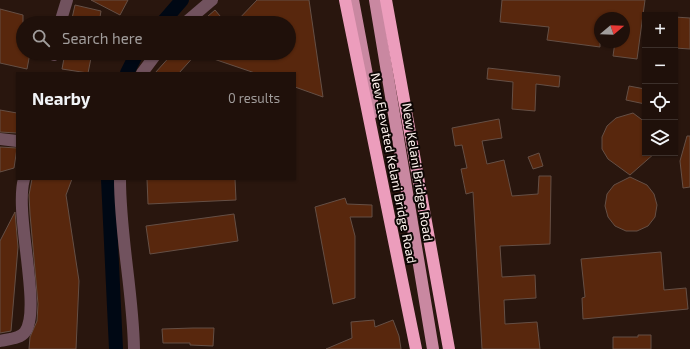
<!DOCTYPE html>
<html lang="en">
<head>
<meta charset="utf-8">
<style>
	:root { --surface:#1f100a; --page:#271913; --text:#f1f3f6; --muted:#a19d9c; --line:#3c302b }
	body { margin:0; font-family:"Exo 2",sans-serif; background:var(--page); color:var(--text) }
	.controls { position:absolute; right:12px; top:12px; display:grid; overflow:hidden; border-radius:0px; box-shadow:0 1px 3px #0004 }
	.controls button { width:36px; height:36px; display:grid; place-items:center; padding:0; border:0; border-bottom:1px solid var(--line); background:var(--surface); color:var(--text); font:20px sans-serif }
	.compass { position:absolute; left:594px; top:12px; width:36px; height:36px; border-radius:50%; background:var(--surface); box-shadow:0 1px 3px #0004; rotate:71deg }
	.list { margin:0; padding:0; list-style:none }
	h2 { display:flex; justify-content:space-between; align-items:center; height:52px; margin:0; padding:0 16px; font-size:17px }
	h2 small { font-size:13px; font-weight:400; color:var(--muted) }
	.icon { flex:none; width:22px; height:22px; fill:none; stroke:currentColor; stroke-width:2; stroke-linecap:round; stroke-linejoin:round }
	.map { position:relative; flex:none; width:690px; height:349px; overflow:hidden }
	.search { position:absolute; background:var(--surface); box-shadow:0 1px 3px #0004; left:16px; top:16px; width:280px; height:44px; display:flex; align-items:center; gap:10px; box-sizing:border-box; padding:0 14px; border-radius:22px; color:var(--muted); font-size:15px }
	.panel { position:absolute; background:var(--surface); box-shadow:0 1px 3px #0004; left:16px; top:72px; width:280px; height:108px; border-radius:0px }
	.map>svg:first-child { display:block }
</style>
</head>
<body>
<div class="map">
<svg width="690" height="349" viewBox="0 0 690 349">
	<rect width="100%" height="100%" fill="#29160e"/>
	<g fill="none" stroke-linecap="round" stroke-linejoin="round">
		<!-- canal -->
		<g stroke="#000814" stroke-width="14">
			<polyline points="162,23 182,0"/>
			<polyline points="127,73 137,53"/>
			<polyline points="108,179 116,349"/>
		</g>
	</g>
	<!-- building -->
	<g fill="#58270d" stroke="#654f45">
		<polygon points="91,0 128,0 120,15"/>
		<polygon points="257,0 309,0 323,97 295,87 295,73 255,73 202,55 202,53 289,53 289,23 235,23"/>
		<polygon points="502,0 645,0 637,59 613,56 615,42 624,42 624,18 600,18 600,47 547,40 549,27 500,22"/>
		<polygon points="75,5 101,11 99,23 71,23"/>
		<polygon points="0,9 23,15 23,53 30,53 27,69 0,63"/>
		<polygon points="215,10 226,23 200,23"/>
		<polygon points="675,17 690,18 690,49 675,48"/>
		<polygon points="65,53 92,53 88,73 62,69"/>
		<polygon points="173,53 197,53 179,73 155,73"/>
		<polygon points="488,68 560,76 559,87 536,84 535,111 512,109 513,82 487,79"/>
		<polygon points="629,86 645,89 645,104 626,100"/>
		<polygon points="0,110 17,113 17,133 0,132"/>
		<polygon points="633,113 645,122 645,153 655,153 630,175 608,159 602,149 602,137 607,126 616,118"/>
		<polygon points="499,119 502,138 482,141 487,164 504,160 512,196 538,194 539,176 551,176 550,244 500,246 502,277 535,275 536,298 504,300 505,324 537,322 540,349 482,349 473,192 466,194 461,169 467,168 462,145 455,146 452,128"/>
		<polygon points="687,136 690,136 690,187 683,188 680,161"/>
		<polygon points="0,147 17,148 14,168 0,172"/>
		<polygon points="539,153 543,166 533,169 528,157"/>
		<polygon points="630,177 647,185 654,194 657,205 655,217 648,226 637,231 626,231 615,226 608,217 605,206 607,194 614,185"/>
		<polygon points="32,179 72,179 66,195 79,281 76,349 29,349 30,337 37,321 38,304 30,214 29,195"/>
		<polygon points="147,179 235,179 236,200 148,204"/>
		<polygon points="345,198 347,204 372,205 372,217 350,217 355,236 355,298 333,304 315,207"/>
		<polygon points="15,212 18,247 11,331 0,333 0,241"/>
		<polygon points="234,214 238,241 150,254 146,226"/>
		<polygon points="661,252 664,290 686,288 688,309 583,319 582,298 585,297 581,259"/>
		<polygon points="374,320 375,327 393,320 399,336 401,349 326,349 352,338 351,322"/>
		<polygon points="193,328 214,328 213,346 190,345 190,343 163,343 162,329"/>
		<polygon points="638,335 651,335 651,349 613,349 613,337 638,337"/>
	</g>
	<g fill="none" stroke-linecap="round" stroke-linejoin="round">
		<!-- minor -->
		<g stroke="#71525e" stroke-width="12">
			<polyline points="60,23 67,0"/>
			<polyline points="185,23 212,0"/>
			<polyline points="54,55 55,53"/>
			<polyline points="142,73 157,53"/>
			<polyline points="0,139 17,141"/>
			<path d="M120,179C120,236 133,292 134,349"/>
			<path d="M0,341C8,339 20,339 25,332C42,309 14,214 24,179"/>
		</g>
		<!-- major -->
		<g stroke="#c988a1" stroke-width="12">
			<polyline points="353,0 374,112"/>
			<polyline points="375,0 433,349"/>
		</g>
		<!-- highway -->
		<g stroke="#ec9dbc" stroke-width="12">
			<polyline points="345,0 416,349"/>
			<polyline points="386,0 449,349"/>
		</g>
	</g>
	<g text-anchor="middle" stroke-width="4" stroke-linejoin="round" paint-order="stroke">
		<!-- street labels -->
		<g font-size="13" fill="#fdf2ed" stroke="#0c0503">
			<text transform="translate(394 168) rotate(79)" y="5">New Elevated Kelani Bridge Road</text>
			<text transform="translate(418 172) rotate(81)" y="5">New Kelani Bridge Road</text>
		</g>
	</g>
</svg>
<div class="controls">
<button>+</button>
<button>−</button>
<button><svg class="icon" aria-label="locate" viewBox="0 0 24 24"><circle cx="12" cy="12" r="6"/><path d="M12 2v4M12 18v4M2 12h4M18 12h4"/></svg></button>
<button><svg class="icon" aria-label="layers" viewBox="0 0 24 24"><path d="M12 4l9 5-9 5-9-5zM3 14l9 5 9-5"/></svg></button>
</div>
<svg class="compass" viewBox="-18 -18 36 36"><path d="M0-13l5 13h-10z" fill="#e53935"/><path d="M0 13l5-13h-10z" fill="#a19d9c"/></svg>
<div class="search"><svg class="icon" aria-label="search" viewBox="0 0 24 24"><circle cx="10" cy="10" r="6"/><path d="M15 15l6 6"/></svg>Search here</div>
<section class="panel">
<h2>Nearby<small>0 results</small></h2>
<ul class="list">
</ul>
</section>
</div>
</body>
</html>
